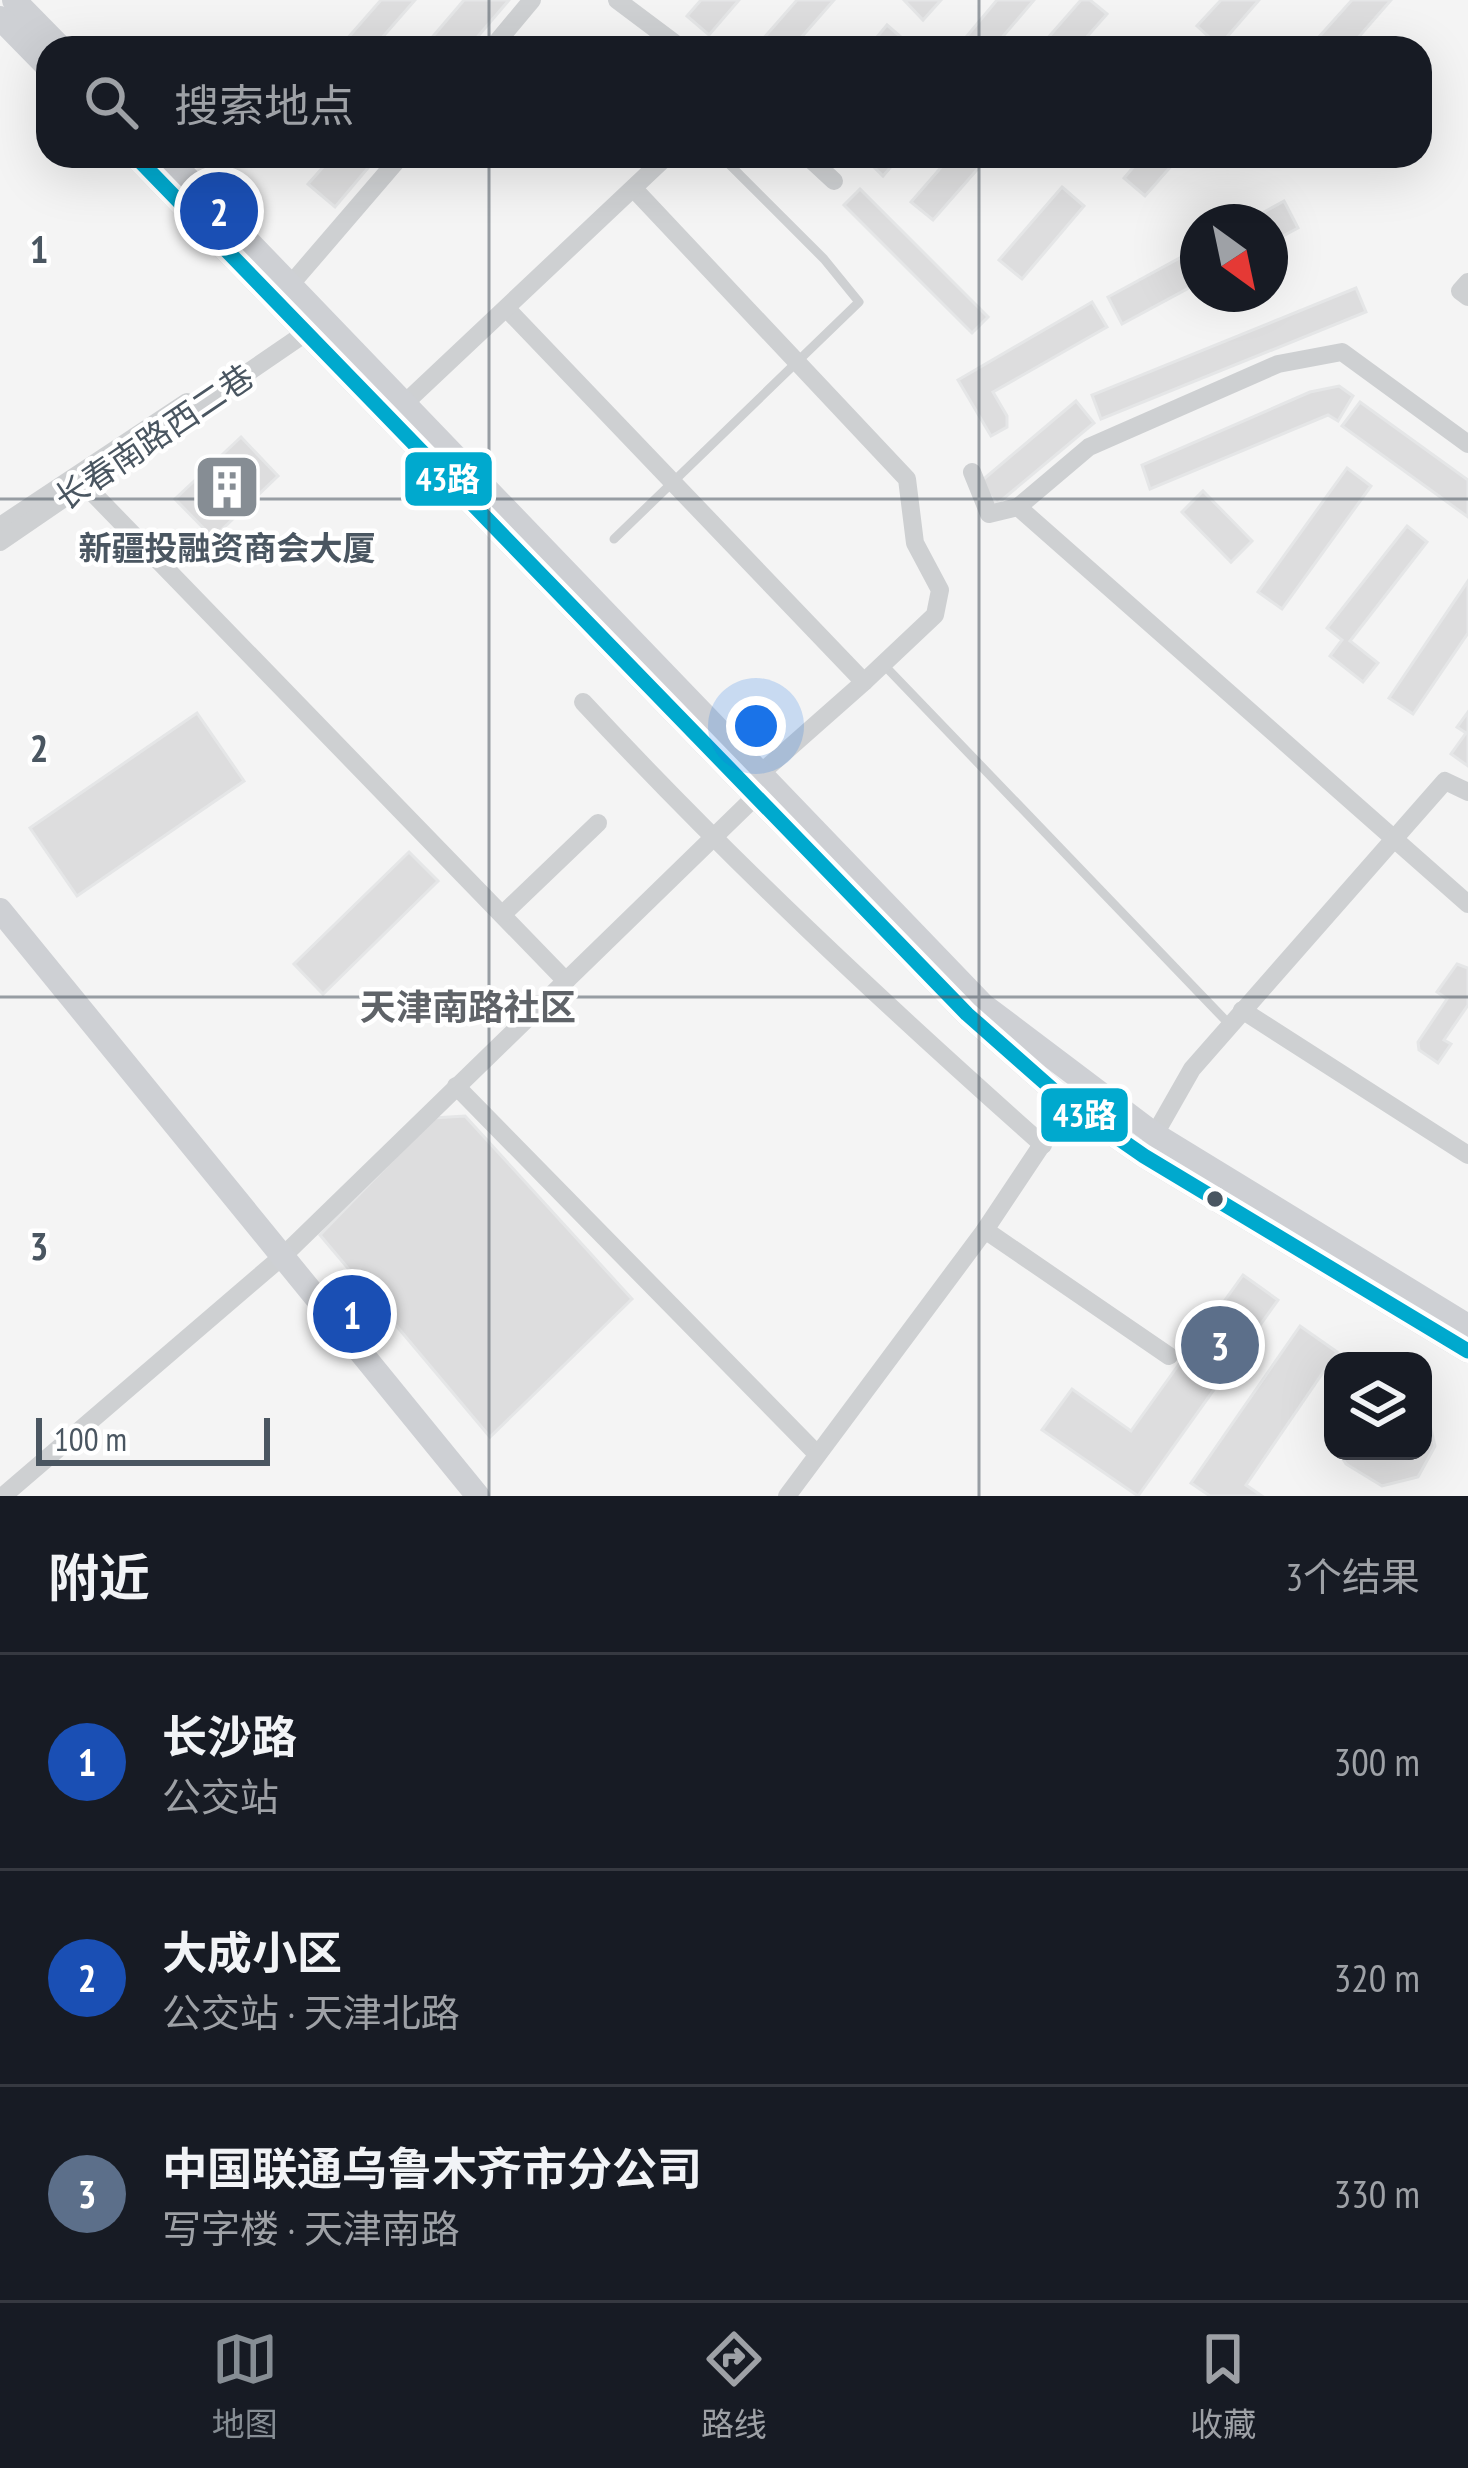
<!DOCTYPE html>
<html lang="zh">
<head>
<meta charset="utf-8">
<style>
	:root { --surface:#171b24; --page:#242831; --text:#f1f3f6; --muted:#9ea1a6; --line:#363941; --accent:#868d94 }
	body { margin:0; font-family:"PT Sans Narrow","Noto Sans SC",sans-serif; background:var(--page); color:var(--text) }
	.controls { position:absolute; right:36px; bottom:36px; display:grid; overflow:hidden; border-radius:24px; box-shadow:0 12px 48px #0002 }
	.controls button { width:108px; height:108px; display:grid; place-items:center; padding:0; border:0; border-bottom:3px solid var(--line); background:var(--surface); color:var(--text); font:60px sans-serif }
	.compass { position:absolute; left:1180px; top:204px; width:108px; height:108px; border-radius:50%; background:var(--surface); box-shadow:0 12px 48px #0002; rotate:147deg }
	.scale { position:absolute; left:36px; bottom:30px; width:234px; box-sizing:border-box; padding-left:12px; border:6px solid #4a5661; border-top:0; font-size:33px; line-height:42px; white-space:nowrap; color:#4a5661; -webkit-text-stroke:9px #fff; paint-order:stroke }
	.you { position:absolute; left:756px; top:726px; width:42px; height:42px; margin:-30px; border:9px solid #fff; border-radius:50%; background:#1a73e8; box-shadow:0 0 0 18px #1a73e833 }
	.badge { display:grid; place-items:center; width:78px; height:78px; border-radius:50%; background:var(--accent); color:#fff; font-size:39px; font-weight:700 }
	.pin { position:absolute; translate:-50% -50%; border:6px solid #fff; box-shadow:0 3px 12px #0006 }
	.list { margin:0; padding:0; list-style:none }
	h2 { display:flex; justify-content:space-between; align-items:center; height:156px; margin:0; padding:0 48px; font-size:51px }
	h2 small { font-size:39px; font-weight:400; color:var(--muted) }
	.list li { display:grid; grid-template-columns:78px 1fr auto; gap:36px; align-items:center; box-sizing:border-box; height:216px; padding:0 48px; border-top:3px solid var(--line) }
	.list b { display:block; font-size:45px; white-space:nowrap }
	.list p { margin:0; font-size:39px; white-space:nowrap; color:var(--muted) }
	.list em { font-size:39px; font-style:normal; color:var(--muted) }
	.icon { flex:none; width:66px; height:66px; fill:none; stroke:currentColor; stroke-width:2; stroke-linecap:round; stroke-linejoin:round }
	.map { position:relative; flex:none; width:1468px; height:1496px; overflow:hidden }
	.search { position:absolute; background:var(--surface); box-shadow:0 12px 48px #0002; left:36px; right:36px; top:36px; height:132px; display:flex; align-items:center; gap:30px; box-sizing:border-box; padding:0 42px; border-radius:36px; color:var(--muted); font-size:45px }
	.sheet { height:804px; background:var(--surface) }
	nav { display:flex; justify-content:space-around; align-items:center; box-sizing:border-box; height:168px; border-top:3px solid var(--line); background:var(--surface); font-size:33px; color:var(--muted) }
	nav a { display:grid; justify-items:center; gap:6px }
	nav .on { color:var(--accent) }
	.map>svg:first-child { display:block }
</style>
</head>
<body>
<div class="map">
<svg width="1468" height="1496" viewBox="0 0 1468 1496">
	<rect width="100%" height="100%" fill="#f4f4f4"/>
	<!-- building -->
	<g fill="#ddddde" stroke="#e5e6e7" stroke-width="3">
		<polygon points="381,0 415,0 373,48 339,48"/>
		<polygon points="464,0 509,0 468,48 423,48"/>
		<polygon points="701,0 739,0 709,35 687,16"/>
		<polygon points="797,0 834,0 792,48 755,48"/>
		<polygon points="904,0 941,0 923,20"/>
		<polygon points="997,0 1034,0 993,48 957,48"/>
		<polygon points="1081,0 1090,0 1107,14 1077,48 1039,48"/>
		<polygon points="1221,0 1259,0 1219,46 1197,26"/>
		<polygon points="1352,0 1391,0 1349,48 1309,48"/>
		<polygon points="887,25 909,44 905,48 868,48"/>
		<polygon points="333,156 378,156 335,207 308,184"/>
		<polygon points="863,156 900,156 883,176"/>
		<polygon points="951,156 989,156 933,220 911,202"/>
		<polygon points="1143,156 1180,156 1145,196 1124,178"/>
		<polygon points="1062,187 1084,206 1022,279 999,260"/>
		<polygon points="860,189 988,317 972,333 844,205"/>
		<polygon points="1284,201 1298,228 1270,243 1270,222 1246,222"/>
		<polygon points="1198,248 1198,283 1122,324 1108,297"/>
		<polygon points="1356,288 1366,312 1101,419 1092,395"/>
		<polygon points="1092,302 1107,327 993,392 1007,416 1007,427 991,436 958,380"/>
		<polygon points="1339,386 1353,396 1338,421 1328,415 1150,489 1142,465 1310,392"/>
		<polygon points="1076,401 1094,423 997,504 979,483"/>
		<polygon points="1360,402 1468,480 1468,517 1342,426"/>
		<polygon points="241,437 278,476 213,538 175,499"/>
		<polygon points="1347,468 1371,486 1282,609 1258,592"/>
		<polygon points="1203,491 1252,541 1231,562 1182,512"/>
		<polygon points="1407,526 1427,542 1350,641 1378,663 1363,682 1330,656 1342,640 1327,628"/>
		<polygon points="1468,581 1468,633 1413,714 1389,698"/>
		<polygon points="1468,712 1468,766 1451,754 1466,733 1457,727"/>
		<polygon points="197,713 244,781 77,896 30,828"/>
		<polygon points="409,852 438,881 323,994 294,964"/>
		<polygon points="1457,964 1468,968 1468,1005 1444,1040 1451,1044 1438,1063 1419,1050 1418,1042 1447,999 1437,992"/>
		<polygon points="465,1116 632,1299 490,1437 320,1235 433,1118"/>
		<polygon points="1243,1275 1278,1300 1138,1496 1042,1430 1072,1389 1131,1431"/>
		<polygon points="1300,1326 1337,1352 1246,1485 1262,1496 1210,1496 1191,1483"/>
		<polygon points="1423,1396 1435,1446 1418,1477 1382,1486 1346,1464 1338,1451 1423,1451"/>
	</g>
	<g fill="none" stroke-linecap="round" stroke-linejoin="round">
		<!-- lane -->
		<g stroke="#ced0d2" stroke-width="9">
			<polyline points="614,539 859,302 824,259 721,156"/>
			<polyline points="883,664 1230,1025"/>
		</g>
		<!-- street -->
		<g stroke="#ced0d2" stroke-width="18">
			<polyline points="617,0 681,48"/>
			<polyline points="492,48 532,0"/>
			<polyline points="807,156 834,181"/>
			<polyline points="634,189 907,479 915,543 940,590 935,615 864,682"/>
			<polyline points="1468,282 1460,291 1468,297"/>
			<polyline points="291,284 401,156"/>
			<polyline points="507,309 864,682 761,773"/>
			<polyline points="405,403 667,156"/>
			<polyline points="972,472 989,514 1018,507 1089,447 1278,364 1342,352 1468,444"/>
			<polyline points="85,485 566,981"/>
			<polyline points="1018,507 1468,904"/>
			<polyline points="0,526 187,402"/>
			<polyline points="0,542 307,332"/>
			<path d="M583,702C729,859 883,1003 1043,1145"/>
			<polyline points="504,913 598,823"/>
			<polyline points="1242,1010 1468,1155"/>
			<polyline points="456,1086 817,1454"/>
			<polyline points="1151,1141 1192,1069 1445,781 1468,792"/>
			<polyline points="985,1230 1169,1356"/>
			<polyline points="3,1496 284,1255 756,796"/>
			<polyline points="787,1496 985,1230 1069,1104"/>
		</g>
		<!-- secondary -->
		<g stroke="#ced0d4" stroke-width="24">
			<polyline points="14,0 61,48"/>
			<polyline points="0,18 48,67"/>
			<polyline points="135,156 967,1014 1069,1104 1144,1156 1468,1351"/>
			<polyline points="166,156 983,1005 1154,1134 1468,1326"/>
			<polyline points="0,910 478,1496"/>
		</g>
		<!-- bus-1 casing -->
		<g stroke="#fff" stroke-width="24">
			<polyline id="bus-1" points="135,156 967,1014 1069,1104 1144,1156 1468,1351"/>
		</g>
		<!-- bus-1 -->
		<use href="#bus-1" stroke="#00a9ce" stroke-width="15"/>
	</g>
	<!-- grid -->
	<path fill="none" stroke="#4a5661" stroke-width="3" stroke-opacity="0.55" d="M489,0V48M979,0V48M489,156V1496M979,156V1496M0,499H1468M0,997H1468"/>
	<!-- icons -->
	<defs>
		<g id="building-square" transform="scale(3.45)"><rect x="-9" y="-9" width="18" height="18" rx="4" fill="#868d94" stroke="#fff"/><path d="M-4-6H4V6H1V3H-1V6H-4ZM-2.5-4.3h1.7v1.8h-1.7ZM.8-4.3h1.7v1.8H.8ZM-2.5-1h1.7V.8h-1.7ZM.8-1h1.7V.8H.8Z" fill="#fff"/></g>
	</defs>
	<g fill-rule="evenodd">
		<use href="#building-square" x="227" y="487"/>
	</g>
	<!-- markers -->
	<circle fill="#4a5661" stroke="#fff" stroke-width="4.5" cx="1215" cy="1199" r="10"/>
	<g text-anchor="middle" stroke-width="9" stroke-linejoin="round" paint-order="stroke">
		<!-- street labels -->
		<g font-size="33" fill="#4a5661" stroke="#fff">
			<text transform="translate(154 437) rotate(-34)" y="12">长春南路西二巷</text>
		</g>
		<!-- poi labels -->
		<g font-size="33" font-weight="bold" fill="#4a5661" stroke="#fff">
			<text x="227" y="560">新疆投融资商会大厦</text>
		</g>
		<!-- neighbourhood labels -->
		<g font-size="36" font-weight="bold" fill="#5f6368" stroke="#fff">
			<text x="468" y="1020">天津南路社区</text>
		</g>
	</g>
	<g font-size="39" text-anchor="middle" font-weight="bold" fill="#4a5661" stroke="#fff" stroke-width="9" stroke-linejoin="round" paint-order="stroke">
		<text x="39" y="263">1</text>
		<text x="39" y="762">2</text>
		<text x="39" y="1260">3</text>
	</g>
	<g stroke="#fff" stroke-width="4.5">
		<rect x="403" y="450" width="91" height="58" rx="12" fill="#00a9ce"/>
		<rect x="1039" y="1086" width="91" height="58" rx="12" fill="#00a9ce"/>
	</g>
	<g font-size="33" text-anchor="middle" font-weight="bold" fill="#fff">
		<text x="448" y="491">43路</text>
		<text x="1085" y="1127">43路</text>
	</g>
</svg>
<div class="controls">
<button><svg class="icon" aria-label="layers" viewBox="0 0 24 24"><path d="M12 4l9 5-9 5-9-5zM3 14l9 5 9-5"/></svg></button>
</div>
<svg class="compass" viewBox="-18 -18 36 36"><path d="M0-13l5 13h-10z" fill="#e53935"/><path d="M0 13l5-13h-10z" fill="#9ea1a6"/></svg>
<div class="scale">100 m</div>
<div class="you"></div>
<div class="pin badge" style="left:352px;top:1314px;background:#1a4fb4">1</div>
<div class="pin badge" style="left:219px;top:211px;background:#1a4fb4">2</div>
<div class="pin badge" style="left:1220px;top:1345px;background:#5c6f8a">3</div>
<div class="search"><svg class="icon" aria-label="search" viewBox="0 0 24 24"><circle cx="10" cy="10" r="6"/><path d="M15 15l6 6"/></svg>搜索地点</div>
</div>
<section class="sheet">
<h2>附近<small>3个结果</small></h2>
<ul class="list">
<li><span class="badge" style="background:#1a4fb4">1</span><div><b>长沙路</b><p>公交站</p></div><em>300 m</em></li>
<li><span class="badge" style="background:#1a4fb4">2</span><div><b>大成小区</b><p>公交站 · 天津北路</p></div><em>320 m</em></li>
<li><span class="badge" style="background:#5c6f8a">3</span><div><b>中国联通乌鲁木齐市分公司</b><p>写字楼 · 天津南路</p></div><em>330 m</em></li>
</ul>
</section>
<nav>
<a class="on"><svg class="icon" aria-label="map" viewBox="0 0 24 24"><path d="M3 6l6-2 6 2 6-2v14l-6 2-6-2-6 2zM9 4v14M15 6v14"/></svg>地图</a>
<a><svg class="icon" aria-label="directions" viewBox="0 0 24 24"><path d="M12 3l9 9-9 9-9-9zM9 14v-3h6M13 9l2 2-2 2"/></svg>路线</a>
<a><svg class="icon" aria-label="saved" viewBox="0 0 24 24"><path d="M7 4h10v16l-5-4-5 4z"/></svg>收藏</a>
</nav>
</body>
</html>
